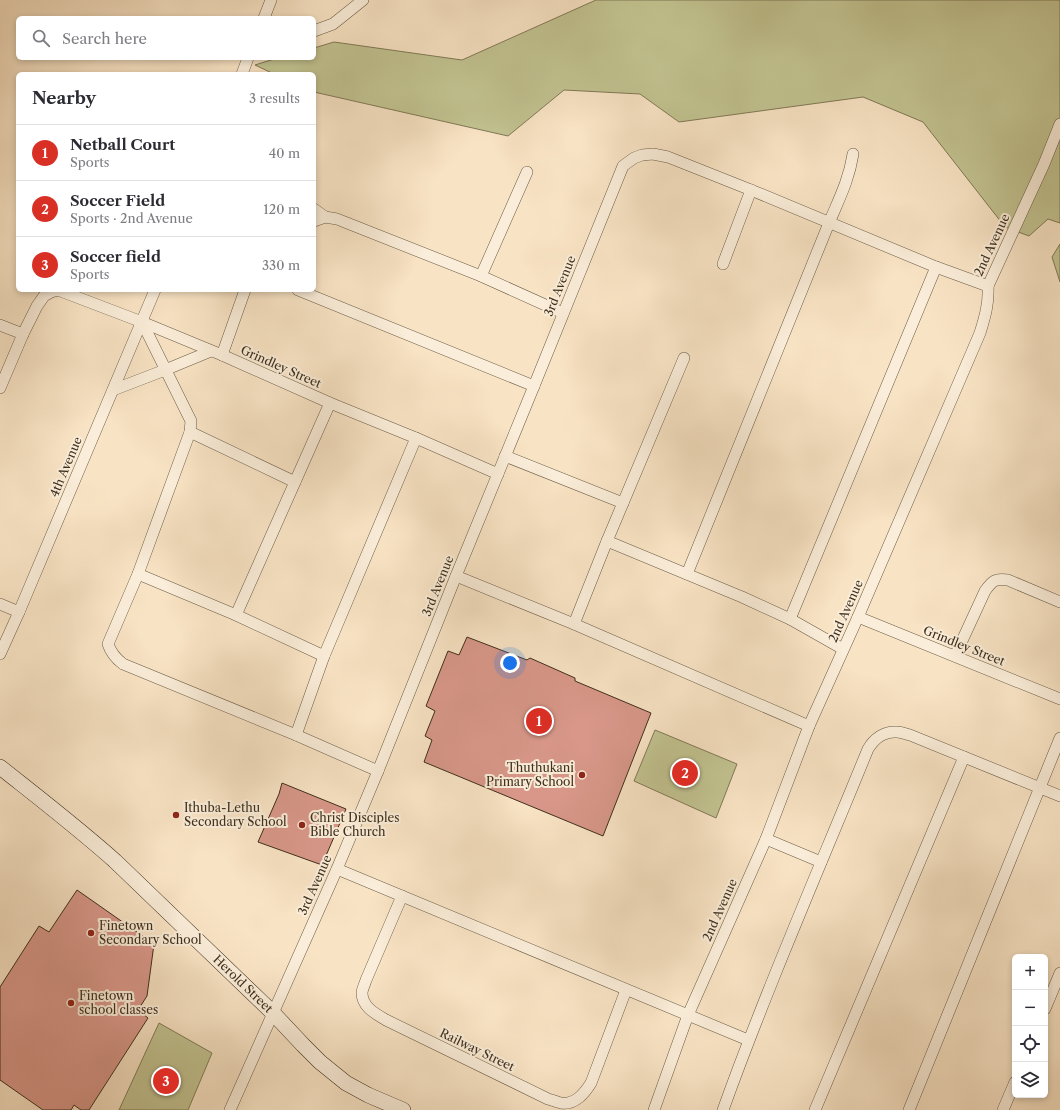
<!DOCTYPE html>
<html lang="en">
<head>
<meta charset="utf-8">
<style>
	:root { --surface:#fff; --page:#f2f2f3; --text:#2b2b33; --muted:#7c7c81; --line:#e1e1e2; --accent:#d93025 }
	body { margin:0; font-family:"Libre Caslon Text",serif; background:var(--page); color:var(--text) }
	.controls { position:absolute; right:12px; bottom:12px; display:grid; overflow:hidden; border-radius:6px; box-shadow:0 2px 6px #0003 }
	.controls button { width:36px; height:36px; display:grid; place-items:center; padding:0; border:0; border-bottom:1px solid var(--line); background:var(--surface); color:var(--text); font:20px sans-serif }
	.you { position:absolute; left:510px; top:663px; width:14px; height:14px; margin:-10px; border:3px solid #fff; border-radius:50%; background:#1a73e8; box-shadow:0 0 0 6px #1a73e833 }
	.badge { display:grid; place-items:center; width:26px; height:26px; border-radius:50%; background:var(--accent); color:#fff; font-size:13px; font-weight:700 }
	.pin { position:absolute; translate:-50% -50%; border:2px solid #fff; box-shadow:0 1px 4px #0006 }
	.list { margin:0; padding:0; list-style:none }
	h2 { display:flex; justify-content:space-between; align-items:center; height:52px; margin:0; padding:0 16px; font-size:17px }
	h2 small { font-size:13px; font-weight:400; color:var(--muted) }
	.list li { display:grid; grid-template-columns:26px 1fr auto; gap:12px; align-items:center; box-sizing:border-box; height:56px; padding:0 16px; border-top:1px solid var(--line) }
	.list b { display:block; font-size:15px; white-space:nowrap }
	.list p { margin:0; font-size:13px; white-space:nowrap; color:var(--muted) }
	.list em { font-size:13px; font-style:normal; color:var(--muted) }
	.icon { flex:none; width:22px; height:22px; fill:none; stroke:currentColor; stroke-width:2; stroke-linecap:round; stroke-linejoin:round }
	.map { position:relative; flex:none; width:1060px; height:1110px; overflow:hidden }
	.search { position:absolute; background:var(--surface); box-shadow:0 2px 6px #0003; left:16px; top:16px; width:300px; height:44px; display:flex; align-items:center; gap:10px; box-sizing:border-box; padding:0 14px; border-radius:6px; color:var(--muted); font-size:15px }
	.panel { position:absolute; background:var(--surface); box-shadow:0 2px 6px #0003; left:16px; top:72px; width:300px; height:220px; border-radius:6px }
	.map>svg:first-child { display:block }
</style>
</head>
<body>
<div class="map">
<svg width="1060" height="1110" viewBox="0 0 1060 1110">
	<rect width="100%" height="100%" fill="#f8e3c4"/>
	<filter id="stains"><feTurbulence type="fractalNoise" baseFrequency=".005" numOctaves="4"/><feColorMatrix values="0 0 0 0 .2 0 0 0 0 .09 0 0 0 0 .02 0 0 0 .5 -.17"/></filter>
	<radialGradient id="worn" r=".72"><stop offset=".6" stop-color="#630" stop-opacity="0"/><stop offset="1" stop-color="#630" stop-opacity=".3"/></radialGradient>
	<!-- green -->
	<g fill="#c2c391" stroke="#807956">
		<polygon points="596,0 1060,0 1060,223 1048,219 1029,236 1005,227 923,122 863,97 679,122 640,94 564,90 508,136 314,92 314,74 274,74 255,65 277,58 314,58 314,48 334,42 462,60"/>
		<polygon points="1060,244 1060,282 1052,257"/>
		<polygon points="655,730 737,764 716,818 634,781"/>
		<polygon points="159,1023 212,1053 188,1110 119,1110"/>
	</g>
	<!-- building -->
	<g fill="#d89789" stroke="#3e2f1c">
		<polygon points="467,637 527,660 530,658 575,678 575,681 651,713 603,836 424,762 432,740 425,736 435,711 426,706 448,651 459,655"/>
		<polygon points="282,783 346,809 322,865 258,842 279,794"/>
		<polygon points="77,890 154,944 147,996 138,1010 148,1018 89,1110 81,1110 74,1105 71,1110 43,1110 0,1080 0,987 39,926 49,932"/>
	</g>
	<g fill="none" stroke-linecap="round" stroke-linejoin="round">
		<!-- street casing -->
		<g stroke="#6c5c46" stroke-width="12">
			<g id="street">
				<polyline points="264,18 271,0"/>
				<polyline points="314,31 333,24 363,0"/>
				<polyline points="242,74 248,58"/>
				<polyline points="314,209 325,217"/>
				<polyline points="314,221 325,217 337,219 481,276 563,313"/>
				<polyline points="723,264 751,190"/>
				<polyline points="481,276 527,172"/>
				<polyline points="298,290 534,386"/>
				<path d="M142,322L187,413L191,421L190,432L138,574L108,644C111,653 115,658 123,664L296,735L378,771"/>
				<polyline points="0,325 23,334"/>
				<polyline points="222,355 245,290"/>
				<polyline points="0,388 23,334 37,306 44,296 51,292 58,290 142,322 222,355 330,403 416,438 498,474"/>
				<polyline points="113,390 165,370 211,351"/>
				<polyline points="190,432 295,482"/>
				<polyline points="505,456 623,503"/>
				<polyline points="607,541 742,597 790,619 843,649"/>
				<polyline points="138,574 236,615 324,656"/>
				<path d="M687,574L829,223C839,199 849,180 853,154"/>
				<polyline points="456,576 574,624 809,726"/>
				<polyline points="0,604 19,612"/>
				<polyline points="236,615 330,403"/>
				<polyline points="858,617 1060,699"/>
				<polyline points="790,619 936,267"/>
				<polyline points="574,624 607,541 684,358"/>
				<polyline points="0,654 19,612 155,290"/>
				<path d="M955,656L985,591C992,581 995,578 1008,580L1060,602"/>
				<polyline points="296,735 324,656 416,438"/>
				<polyline points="766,839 821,862"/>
				<polyline points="337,869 748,1040"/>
				<path d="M402,896L366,980C365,984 362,989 362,993C362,1007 376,1014 386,1020L548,1099C552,1100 557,1102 561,1103C575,1105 584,1094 591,1083L626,990"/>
				<polyline points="1045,1009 1060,973"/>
				<polyline points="230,1110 337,869 378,771 456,576 534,386 623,166 634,158 642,155 653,154 668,157 751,190 936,267 988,286"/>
				<path d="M654,1110L688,1015L766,839L809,726L858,617L980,333C985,317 989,303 988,286L1044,164L1060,124"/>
				<path d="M723,1110C767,988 819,869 868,749C874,739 884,731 897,732C901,732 906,734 910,735L1060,796"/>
				<polyline points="815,1110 964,757"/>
				<polyline points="909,1110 1060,738"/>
				<polyline points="1003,1110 1015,1082"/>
			</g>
		</g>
		<!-- secondary casing -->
		<g stroke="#3e2f1c" stroke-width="16">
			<g id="secondary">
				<path id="s1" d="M0,767C39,798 78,828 115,861L272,1012L303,1045L320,1062L346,1083L368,1095L403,1110"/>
			</g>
		</g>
		<!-- street -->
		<use href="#street" stroke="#faedd9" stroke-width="11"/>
		<!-- secondary -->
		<use href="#secondary" stroke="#faedd9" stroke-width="15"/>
	</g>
	<!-- markers -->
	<g fill="#8f2418" stroke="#faedd9" stroke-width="1.5">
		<circle cx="582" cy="775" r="4"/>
		<circle cx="176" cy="815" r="4"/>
		<circle cx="302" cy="825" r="4"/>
		<circle cx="91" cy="933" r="4"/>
		<circle cx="71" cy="1003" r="4"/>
	</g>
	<g text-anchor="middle" stroke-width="4" stroke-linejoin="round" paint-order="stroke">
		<!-- street labels -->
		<g font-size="12" fill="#3e2f1c" stroke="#faedd9">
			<text transform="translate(992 245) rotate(-65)" y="4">2nd Avenue</text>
			<text transform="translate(560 286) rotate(-68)" y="4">3rd Avenue</text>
			<text transform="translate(281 367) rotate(24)" y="4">Grindley Street</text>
			<text transform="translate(66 467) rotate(-67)" y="4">4th Avenue</text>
			<text transform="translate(438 586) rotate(-68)" y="4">3rd Avenue</text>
			<text transform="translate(846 611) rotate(-66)" y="4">2nd Avenue</text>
			<text transform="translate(964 646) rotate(22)" y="4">Grindley Street</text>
			<text transform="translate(315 885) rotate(-66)" y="4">3rd Avenue</text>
			<text transform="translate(720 910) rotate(-66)" y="4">2nd Avenue</text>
			<text dy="4" stroke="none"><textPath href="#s1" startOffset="326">Herold Street</textPath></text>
			<text transform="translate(477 1050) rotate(26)" y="4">Railway Street</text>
		</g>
		<!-- poi labels -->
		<g font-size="12" fill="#3e2f1c" stroke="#faedd9" text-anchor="start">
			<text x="574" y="772" text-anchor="end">Thuthukani<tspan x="574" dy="14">Primary School</tspan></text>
			<text x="184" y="812">Ithuba-Lethu<tspan x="184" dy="14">Secondary School</tspan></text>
			<text x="310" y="822">Christ Disciples<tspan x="310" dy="14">Bible Church</tspan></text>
			<text x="99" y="930">Finetown<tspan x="99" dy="14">Secondary School</tspan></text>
			<text x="79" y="1000">Finetown<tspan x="79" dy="14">school classes</tspan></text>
		</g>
	</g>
	<rect width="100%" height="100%" filter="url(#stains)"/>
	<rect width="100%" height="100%" fill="url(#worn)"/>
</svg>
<div class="controls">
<button>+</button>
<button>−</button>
<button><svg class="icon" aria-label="locate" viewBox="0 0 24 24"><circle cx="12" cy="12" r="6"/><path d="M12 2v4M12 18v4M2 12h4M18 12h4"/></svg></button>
<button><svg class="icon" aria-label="layers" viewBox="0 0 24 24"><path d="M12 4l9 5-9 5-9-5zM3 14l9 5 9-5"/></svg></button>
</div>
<div class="you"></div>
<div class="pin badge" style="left:539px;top:721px">1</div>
<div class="pin badge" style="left:685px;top:773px">2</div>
<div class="pin badge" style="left:166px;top:1081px">3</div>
<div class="search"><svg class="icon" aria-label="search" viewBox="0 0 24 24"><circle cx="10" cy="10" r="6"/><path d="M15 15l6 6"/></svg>Search here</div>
<section class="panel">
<h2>Nearby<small>3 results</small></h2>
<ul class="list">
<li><span class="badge">1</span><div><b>Netball Court</b><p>Sports</p></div><em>40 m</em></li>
<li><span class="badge">2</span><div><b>Soccer Field</b><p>Sports · 2nd Avenue</p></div><em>120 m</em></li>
<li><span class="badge">3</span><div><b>Soccer field</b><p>Sports</p></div><em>330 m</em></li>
</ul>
</section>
</div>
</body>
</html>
